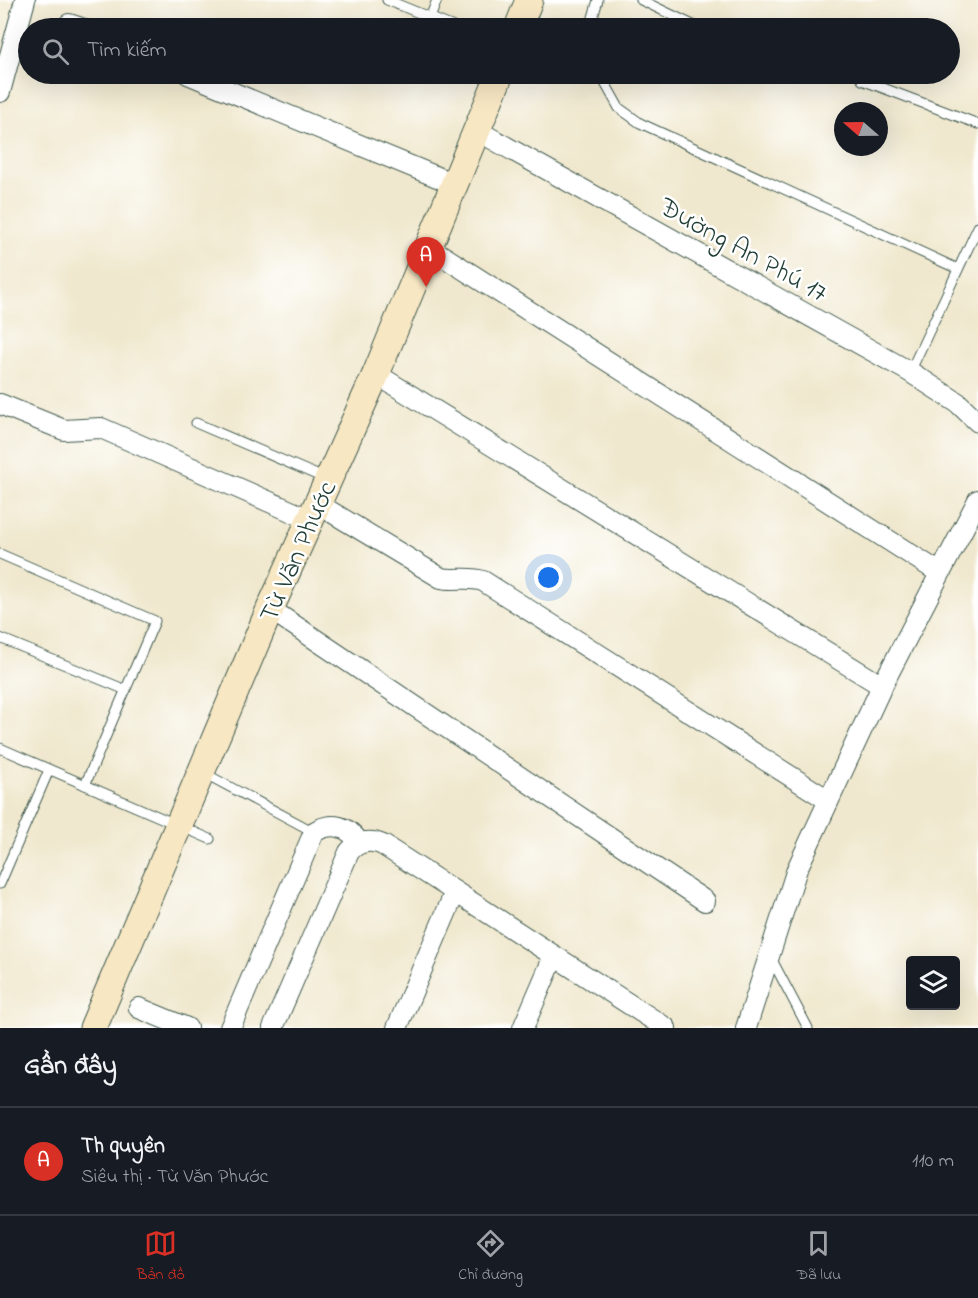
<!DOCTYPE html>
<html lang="vi">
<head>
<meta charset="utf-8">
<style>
	:root { --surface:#171b24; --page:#20242c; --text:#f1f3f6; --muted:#9ea1a6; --line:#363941; --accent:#d93025 }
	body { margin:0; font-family:"Indie Flower",sans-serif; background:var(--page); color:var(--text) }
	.controls { position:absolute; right:18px; bottom:18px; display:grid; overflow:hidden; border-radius:6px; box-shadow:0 6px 24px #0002 }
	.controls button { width:54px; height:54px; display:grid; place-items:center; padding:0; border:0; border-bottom:2px solid var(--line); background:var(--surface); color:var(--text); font:30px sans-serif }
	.compass { position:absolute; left:834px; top:102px; width:54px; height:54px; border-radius:50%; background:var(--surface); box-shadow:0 6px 24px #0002; rotate:290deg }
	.you { position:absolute; left:549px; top:578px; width:21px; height:21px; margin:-15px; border:4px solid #fff; border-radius:50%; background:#1a73e8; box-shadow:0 0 0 9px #1a73e833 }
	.badge { display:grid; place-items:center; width:39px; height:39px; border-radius:50%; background:var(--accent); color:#fff; font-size:20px; font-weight:700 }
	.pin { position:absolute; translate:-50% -50px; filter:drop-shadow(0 2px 3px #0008) }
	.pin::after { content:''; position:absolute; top:32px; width:21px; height:18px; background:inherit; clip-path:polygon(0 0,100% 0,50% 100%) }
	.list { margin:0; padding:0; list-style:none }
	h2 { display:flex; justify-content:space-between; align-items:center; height:78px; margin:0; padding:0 24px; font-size:26px }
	h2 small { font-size:20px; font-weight:400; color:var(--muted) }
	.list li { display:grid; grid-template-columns:39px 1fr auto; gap:18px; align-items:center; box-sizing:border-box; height:108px; padding:0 24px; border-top:2px solid var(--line) }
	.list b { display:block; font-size:22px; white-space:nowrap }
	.list p { margin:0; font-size:20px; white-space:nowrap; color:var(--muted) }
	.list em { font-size:20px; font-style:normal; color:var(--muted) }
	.icon { flex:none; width:33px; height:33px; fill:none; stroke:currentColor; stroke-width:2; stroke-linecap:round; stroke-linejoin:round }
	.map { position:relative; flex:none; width:978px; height:1028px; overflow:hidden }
	.search { position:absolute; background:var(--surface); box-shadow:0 6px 24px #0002; left:18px; right:18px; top:18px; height:66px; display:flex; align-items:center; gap:15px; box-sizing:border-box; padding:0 21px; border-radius:33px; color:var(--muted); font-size:22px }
	.sheet { height:186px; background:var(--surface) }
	nav { display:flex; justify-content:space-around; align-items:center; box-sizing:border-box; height:84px; border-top:2px solid var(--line); background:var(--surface); font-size:16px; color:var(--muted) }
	nav a { display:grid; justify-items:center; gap:3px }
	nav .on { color:var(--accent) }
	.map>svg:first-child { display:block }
</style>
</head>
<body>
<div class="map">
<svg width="978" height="1028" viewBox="0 0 978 1028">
	<rect width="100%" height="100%" fill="#fff"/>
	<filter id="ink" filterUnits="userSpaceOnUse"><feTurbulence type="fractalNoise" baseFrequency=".0167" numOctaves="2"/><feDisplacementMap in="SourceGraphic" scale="12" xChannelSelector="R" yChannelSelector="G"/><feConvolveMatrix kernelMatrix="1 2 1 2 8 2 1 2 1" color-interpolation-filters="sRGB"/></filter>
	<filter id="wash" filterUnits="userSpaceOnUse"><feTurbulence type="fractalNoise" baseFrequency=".008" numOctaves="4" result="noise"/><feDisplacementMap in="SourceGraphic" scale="24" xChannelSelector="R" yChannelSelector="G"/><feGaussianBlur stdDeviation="1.35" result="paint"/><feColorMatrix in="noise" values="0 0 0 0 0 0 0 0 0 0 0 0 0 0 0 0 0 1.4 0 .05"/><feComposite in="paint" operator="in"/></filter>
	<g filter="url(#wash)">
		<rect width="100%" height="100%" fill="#f0e8ce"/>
	</g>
	<g filter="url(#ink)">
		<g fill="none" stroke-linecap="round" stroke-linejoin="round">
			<!-- lane casing -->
			<g stroke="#3e574b" stroke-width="11">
				<g id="lane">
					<polyline points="387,0 456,28"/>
					<polyline points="641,0 699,28"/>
					<polyline points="430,18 437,0"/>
					<polyline points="590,28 598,0"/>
					<polyline points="600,74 619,108 640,123 958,269"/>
					<polyline points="862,80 978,124"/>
					<polyline points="910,372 978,227"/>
					<polyline points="196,423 326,479"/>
					<polyline points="0,554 155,621 85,785"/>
					<polyline points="0,638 126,690"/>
					<polyline points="0,748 210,839"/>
					<polyline points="202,772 314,832"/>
					<polyline points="0,884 49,770"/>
					<polyline points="770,956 808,1028"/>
				</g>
			</g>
			<!-- street casing -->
			<g stroke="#3e574b" stroke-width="22">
				<g id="street">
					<polyline points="69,24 81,28"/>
					<polyline points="188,74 454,184"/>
					<polyline points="0,92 25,0"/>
					<polyline points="478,131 910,372 958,403 978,422"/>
					<polyline points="427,246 940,573"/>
					<polyline points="376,374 882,686"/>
					<polyline points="0,404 64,430 101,428 311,520"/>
					<path d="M318,504L441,578C455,581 469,576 483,581L828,800"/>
					<polyline points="270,609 705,901"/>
					<polyline points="139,1008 187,1028"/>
					<path d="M230,1028L314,832C332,821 349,826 359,843"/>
					<path d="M273,1028L349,852C358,841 370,839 383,845L666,1028"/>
					<polyline points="397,1028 455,892"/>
					<polyline points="523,1028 554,956"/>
					<polyline points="746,1028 797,869 882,686 978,500"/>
				</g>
			</g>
			<!-- secondary casing -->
			<g stroke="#3e574b" stroke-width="29">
				<g id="secondary">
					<polyline points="518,28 529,0"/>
					<polyline points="93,1028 270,609 376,374 500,74"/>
				</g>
			</g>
			<!-- lane -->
			<use href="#lane" stroke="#fff" stroke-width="9"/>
			<!-- street -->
			<use href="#street" stroke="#fff" stroke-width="20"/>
			<!-- secondary -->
			<use href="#secondary" stroke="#f8e7c3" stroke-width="27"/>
		</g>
	</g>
	<g text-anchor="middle" stroke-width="5" stroke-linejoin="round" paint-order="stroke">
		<!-- street labels -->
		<g font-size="27" fill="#1f3d34" stroke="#fff">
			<text transform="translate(744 249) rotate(29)" y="9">Đường An Phú 17</text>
			<text transform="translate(297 551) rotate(-66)" y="9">Từ Văn Phước</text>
		</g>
	</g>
</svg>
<div class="controls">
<button><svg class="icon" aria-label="layers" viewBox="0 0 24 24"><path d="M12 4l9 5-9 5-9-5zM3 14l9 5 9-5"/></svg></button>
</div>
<svg class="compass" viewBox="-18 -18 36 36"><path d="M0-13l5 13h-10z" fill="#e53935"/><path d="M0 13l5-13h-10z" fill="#9ea1a6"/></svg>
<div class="you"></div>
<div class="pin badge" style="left:426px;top:287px">A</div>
<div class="search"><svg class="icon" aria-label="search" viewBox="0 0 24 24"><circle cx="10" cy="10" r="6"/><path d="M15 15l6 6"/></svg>Tìm kiếm</div>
</div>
<section class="sheet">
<h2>Gần đây<small></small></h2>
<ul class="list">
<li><span class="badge">A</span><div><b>Th quyên</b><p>Siêu thị · Từ Văn Phước</p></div><em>110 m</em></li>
</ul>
</section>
<nav>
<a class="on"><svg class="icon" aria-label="map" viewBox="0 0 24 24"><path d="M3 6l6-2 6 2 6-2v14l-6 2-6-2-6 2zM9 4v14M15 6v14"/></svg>Bản đồ</a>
<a><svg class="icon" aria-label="directions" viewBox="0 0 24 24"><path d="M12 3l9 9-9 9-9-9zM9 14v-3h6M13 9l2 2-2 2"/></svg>Chỉ đường</a>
<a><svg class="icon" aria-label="saved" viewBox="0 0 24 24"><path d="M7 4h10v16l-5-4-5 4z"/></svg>Đã lưu</a>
</nav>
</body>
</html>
